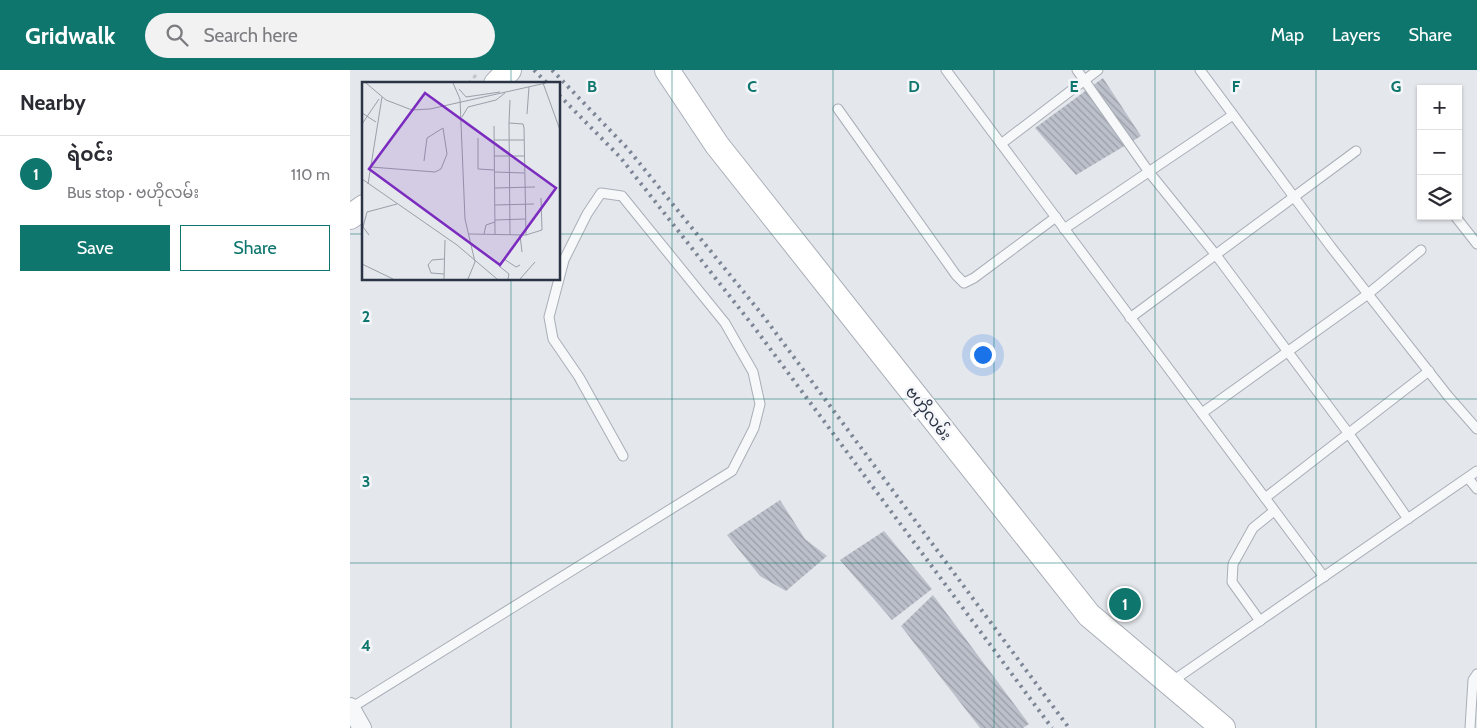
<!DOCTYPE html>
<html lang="en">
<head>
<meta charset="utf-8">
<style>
	:root { --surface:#fff; --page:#f2f2f3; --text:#2b2b33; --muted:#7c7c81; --line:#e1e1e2; --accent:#0f766e }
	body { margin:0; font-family:Cabin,"Noto Sans Myanmar",sans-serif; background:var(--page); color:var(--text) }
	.controls { position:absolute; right:15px; top:15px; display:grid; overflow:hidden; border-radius:0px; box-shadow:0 1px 4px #0004 }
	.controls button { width:45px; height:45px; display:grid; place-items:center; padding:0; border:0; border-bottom:1px solid var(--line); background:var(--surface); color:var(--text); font:25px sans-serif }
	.you { position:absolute; left:632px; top:284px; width:18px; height:18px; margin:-12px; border:4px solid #fff; border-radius:50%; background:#1a73e8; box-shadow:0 0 0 8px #1a73e833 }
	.badge { display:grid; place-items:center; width:32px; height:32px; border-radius:50%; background:var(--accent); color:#fff; font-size:16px; font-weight:700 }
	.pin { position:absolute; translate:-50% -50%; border:2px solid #fff; box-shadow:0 1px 5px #0006 }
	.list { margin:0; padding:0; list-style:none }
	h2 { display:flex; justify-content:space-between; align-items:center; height:65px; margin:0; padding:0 20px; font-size:21px }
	h2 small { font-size:16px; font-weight:400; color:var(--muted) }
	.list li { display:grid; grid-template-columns:32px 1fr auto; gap:15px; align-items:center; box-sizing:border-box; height:75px; padding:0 20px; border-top:1px solid var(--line) }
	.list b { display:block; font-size:19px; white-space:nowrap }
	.list p { margin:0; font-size:16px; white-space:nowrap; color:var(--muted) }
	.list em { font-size:16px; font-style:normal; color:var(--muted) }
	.actions { display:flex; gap:10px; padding:15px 20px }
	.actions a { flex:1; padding:11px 0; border:1px solid var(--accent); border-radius:0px; text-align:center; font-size:18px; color:var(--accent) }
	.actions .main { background:var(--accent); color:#fff }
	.icon { flex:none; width:28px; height:28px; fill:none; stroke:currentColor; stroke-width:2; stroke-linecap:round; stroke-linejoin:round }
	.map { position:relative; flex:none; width:1127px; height:658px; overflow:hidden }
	header { display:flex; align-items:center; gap:30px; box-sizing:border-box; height:70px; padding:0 25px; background:var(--accent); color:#fff }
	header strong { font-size:24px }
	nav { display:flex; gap:28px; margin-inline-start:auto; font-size:18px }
	.search { width:350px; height:45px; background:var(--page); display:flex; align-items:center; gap:12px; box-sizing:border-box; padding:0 18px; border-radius:28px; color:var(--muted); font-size:19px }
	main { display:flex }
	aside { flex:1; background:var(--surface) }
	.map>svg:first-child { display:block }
</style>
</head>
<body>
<header>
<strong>Gridwalk</strong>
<div class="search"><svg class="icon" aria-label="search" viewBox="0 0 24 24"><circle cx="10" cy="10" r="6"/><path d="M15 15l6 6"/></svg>Search here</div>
<nav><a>Map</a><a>Layers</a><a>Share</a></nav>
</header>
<main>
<aside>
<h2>Nearby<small></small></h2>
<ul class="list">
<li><span class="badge">1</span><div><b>ရဲဝင်း</b><p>Bus stop · ဗဟိုလမ်း</p></div><em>110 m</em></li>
</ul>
<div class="actions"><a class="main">Save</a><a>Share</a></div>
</aside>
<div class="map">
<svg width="1127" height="658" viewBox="0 0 1127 658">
	<defs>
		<pattern id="building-back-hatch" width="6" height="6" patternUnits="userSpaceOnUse" patternTransform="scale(1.25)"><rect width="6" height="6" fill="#bbc0ca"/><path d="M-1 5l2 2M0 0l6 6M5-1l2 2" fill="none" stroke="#989da6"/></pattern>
	</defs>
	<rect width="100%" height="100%" fill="#e4e7ec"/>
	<!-- building -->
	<g fill="url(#building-back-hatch)">
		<polygon points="753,8 791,66 726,105 685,58"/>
		<polygon points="430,430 455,469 477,486 436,521 410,506 377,465"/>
		<polygon points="534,461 582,519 542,550 490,490"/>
		<polygon points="583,525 679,654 673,658 630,658 551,556"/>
	</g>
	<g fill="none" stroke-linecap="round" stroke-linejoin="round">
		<!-- service casing -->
		<g stroke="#a9aeb7" stroke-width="11">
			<g id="service">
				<polyline points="596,0 974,507"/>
				<polyline points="727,0 799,102 866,185 999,364 1058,449"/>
				<polyline points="850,0 981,177 1098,326 1127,359"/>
				<polyline points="488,39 606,205 614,213 624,208 706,147"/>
				<polyline points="651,74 748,0"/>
				<polyline points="1105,146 1127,174"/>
				<polyline points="714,159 883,45"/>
				<polyline points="780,248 1006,81"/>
				<polyline points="852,343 1018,224 1071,180"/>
				<polyline points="1118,408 1127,419"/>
				<polyline points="915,428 1079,301"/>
				<polyline points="910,551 882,512 883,494 903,458 924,441"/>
				<polyline points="821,612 1127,401"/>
				<polyline points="1,638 382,401 404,358 410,334 403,302 375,253 272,126 251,123 237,144 214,190 199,247 203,269 229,307 273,386"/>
				<polyline points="1120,658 1123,610 1127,604"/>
			</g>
		</g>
		<!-- minor casing -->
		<g stroke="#a9aeb7" stroke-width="20">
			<polyline id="minor" points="0,637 12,658"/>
		</g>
		<!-- secondary casing -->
		<g stroke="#a9aeb7" stroke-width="26">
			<g id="secondary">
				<polyline points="317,0 367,75 739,545 873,658"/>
				<polyline points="146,14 159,0"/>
				<polyline points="0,147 14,137"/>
			</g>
		</g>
		<!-- path -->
		<polyline stroke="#c2c5cb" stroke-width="3" stroke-dasharray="4 4" stroke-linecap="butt" points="118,14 127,4"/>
		<!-- service -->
		<use href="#service" stroke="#f7f8fa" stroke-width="9"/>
		<!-- minor -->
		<use href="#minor" stroke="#f7f8fa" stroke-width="18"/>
		<!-- secondary -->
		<use href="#secondary" stroke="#fff" stroke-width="24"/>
		<!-- rail -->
		<g stroke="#7d8696" stroke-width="4" stroke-dasharray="2.5 5" stroke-linecap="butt">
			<polyline points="184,0 198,14"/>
			<polyline points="202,0 278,79 414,247 719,658"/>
			<polyline points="209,25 270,87 404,257 702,658"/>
		</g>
	</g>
	<!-- grid -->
	<path fill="none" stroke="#0f766e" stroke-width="1" stroke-opacity="0.55" d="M161,0V14M322,0V658M483,0V658M644,0V658M805,0V658M966,0V658M0,164H14M209,164H1127M161,209V658M0,329H1127M0,493H1127"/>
	<g text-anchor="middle" stroke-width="5" stroke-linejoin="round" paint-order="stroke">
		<!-- street labels -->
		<g font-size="16" fill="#2b3445" stroke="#f4f6f9">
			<text transform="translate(579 343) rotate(52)" y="6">ဗဟိုလမ်း</text>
		</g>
	</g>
	<!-- overview -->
	<g transform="translate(12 12)">
		<rect width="198" height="198" fill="#e4e7ec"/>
		<path fill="none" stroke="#9a9fa9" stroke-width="1" d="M4,1L24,18L50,28L68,27L184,1M91,1L98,17L103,137L113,180L106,197M181,1L198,48M97,7L104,15L138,10M0,31L14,40M165,32L167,5M100,35L106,25L134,18L143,11M147,41L148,153M0,42L17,17M132,44L133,152M116,56V87L132,88M132,58H162M132,74H162M9,85L73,90L79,87L85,72L81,46L65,56L62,79M133,90L162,91M0,97L95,163L135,197M6,102L20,15M133,106L173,105M133,123L172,122M133,138L163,137M107,152L164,153L162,46L161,42L147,41L148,18M122,152L124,143L133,140M7,153L1,145L5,130L35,122M158,153L160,170M164,153L180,148L179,116M0,182L31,197M82,192L69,191L66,183L70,178L82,177M82,197L83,158M146,197L147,192L137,184L142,177L154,185L158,183M158,197L173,180"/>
		<path fill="#7b2cbf" fill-opacity="0.15" stroke="#7b2cbf" stroke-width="2.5" d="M63,11L194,106L138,183L7,87Z"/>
		<rect width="198" height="198" fill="none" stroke="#2b3445" stroke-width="2.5"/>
	</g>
	<g font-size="16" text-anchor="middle" font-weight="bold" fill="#0f766e" stroke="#f4f6f9" stroke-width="5" stroke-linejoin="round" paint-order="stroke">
		<text x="242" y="22">B</text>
		<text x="402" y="22">C</text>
		<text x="564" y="22">D</text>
		<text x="724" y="22">E</text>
		<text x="886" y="22">F</text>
		<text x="1046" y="22">G</text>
		<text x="16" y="252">2</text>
		<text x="16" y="417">3</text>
		<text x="16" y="581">4</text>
	</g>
</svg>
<div class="controls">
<button>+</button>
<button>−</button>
<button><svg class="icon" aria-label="layers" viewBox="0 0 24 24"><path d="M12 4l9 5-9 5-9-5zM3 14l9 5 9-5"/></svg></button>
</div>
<div class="you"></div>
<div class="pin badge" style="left:775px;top:534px">1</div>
</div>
</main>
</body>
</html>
